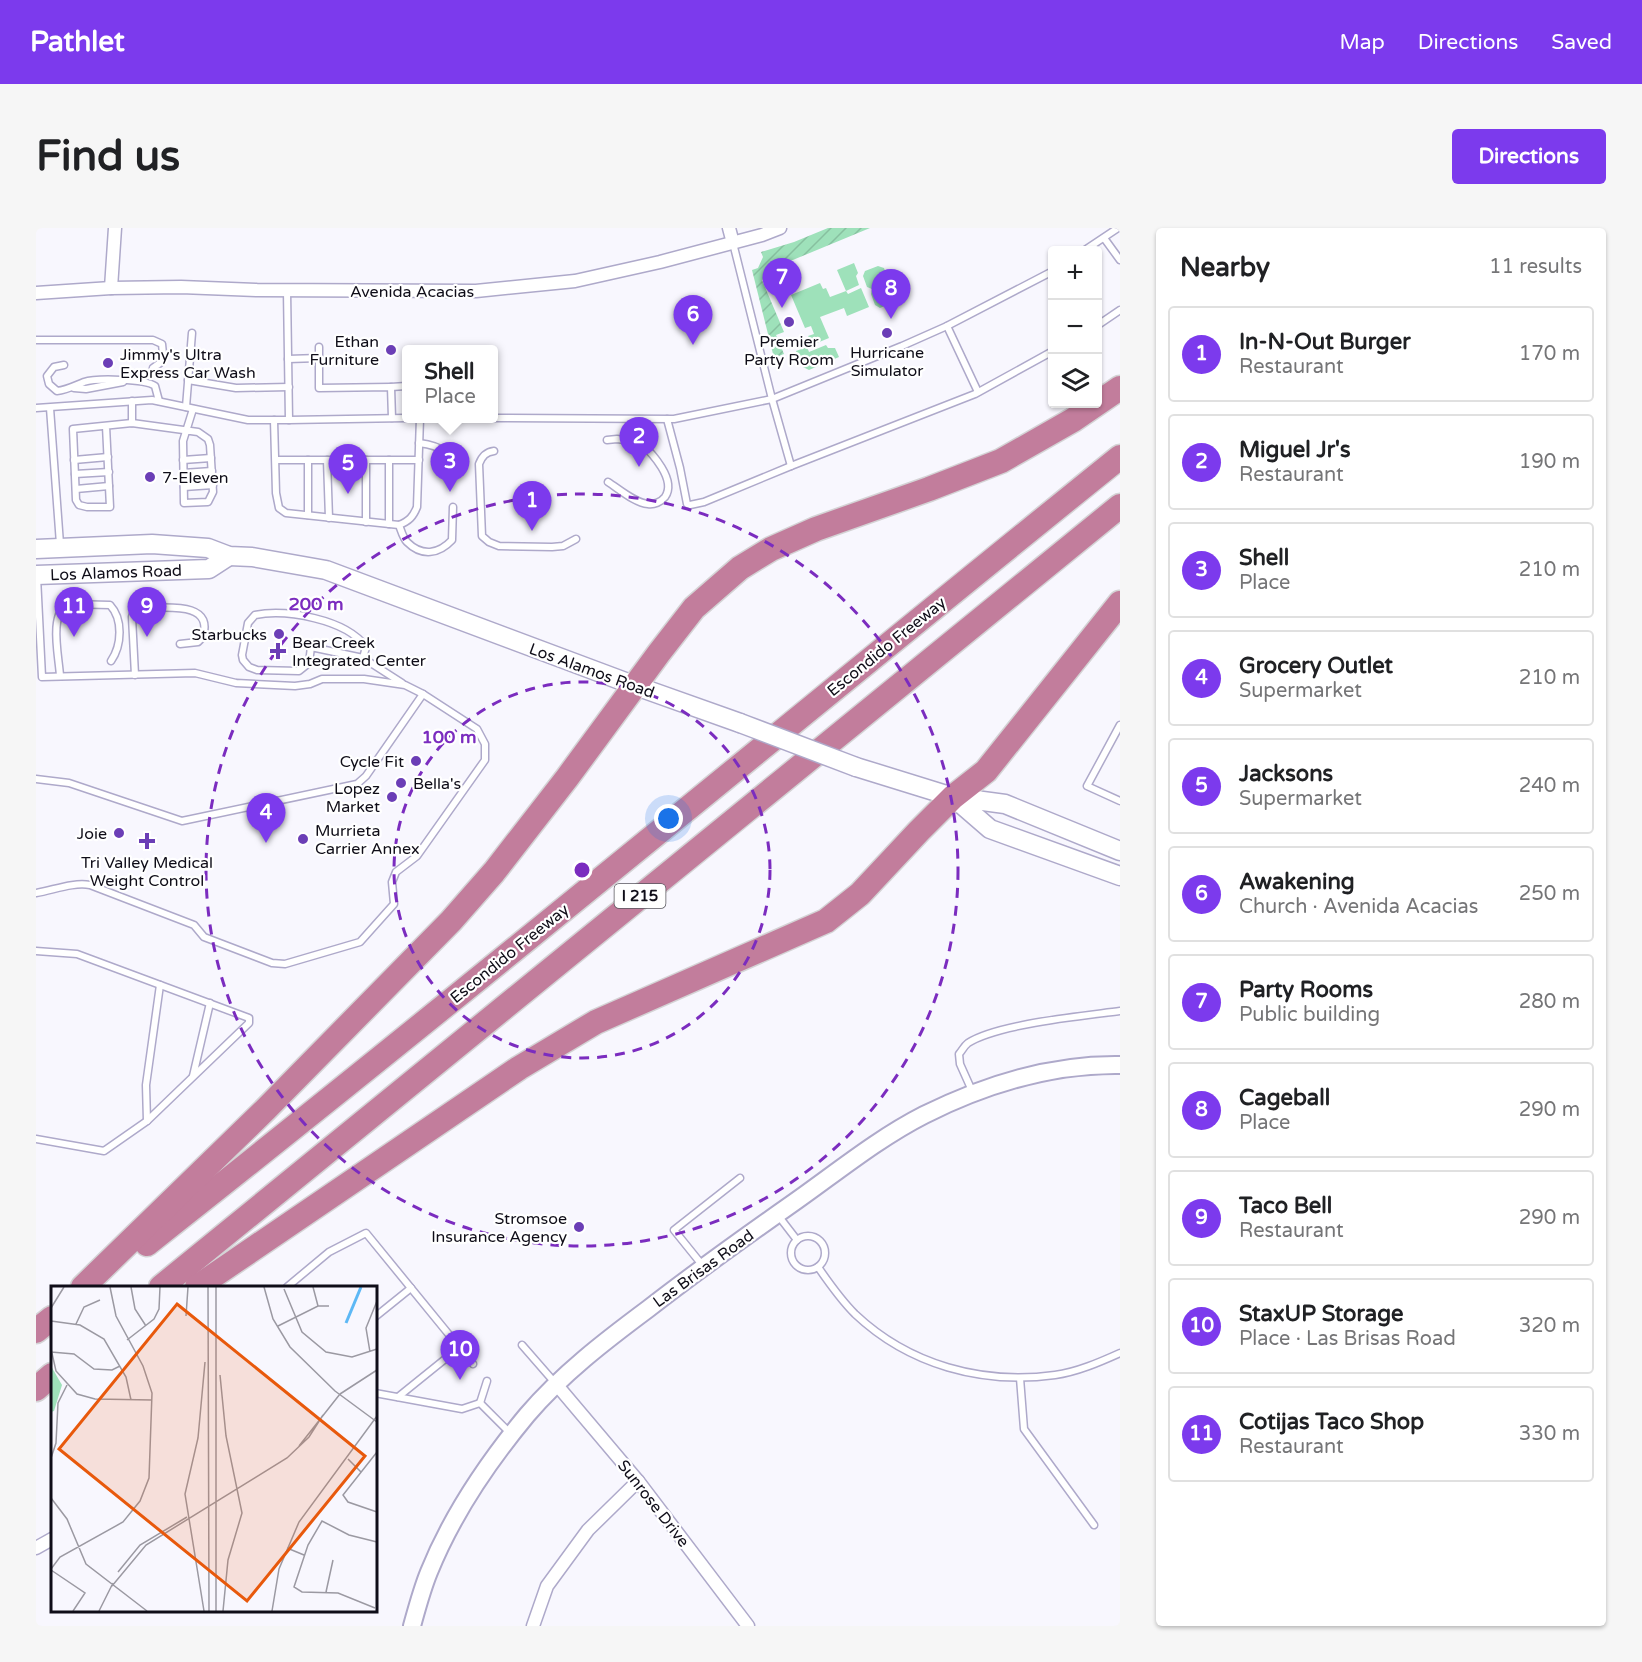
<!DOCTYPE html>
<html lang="en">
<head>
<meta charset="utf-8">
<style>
	:root { --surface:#fff; --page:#f6f6f6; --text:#202124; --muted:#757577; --line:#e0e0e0; --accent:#7c3aed }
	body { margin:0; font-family:"Varela Round",sans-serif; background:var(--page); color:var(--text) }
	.controls { position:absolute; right:18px; top:18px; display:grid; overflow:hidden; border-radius:6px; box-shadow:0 2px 4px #0004 }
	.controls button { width:54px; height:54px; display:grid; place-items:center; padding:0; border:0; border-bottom:2px solid var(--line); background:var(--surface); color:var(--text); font:30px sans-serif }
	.you { position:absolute; left:633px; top:591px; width:21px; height:21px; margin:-15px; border:4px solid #fff; border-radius:50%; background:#1a73e8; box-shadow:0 0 0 9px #1a73e833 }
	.badge { display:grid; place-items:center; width:39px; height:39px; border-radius:50%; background:var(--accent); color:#fff; font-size:20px; font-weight:700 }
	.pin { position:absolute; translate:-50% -50px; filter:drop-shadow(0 2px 3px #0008) }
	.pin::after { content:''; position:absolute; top:32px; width:21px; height:18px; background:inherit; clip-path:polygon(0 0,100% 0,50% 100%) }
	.popup { position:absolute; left:366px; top:117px; width:96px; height:78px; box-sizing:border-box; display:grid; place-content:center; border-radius:6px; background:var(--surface); filter:drop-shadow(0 2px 4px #0005); font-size:20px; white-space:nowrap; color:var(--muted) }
	.popup b { font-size:22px; color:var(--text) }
	.popup::after { content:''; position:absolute; left:50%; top:100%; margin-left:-12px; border:12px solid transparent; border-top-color:var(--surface) }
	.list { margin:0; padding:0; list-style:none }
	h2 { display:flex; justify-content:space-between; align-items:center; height:78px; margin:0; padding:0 24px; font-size:26px }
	h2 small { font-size:20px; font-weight:400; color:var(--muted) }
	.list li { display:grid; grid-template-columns:39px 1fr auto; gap:18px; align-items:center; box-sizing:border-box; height:96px; margin:0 12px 12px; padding:0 12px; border:2px solid var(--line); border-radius:6px }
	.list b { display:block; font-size:22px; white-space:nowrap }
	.list p { margin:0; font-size:20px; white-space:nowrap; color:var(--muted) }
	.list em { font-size:20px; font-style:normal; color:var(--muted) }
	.icon { flex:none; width:33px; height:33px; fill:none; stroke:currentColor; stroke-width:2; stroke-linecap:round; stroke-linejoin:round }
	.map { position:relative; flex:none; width:1084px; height:1398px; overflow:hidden; border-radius:6px }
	header { display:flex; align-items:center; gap:36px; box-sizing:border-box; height:84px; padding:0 30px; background:var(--accent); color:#fff }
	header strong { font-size:28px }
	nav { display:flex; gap:33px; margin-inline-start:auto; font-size:21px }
	.intro { display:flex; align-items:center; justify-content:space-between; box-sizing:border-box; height:144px; padding:0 36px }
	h1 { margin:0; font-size:42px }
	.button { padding:15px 27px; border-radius:6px; background:var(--accent); color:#fff; font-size:21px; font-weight:700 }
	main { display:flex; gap:36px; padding:0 36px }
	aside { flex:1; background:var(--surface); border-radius:6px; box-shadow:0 2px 4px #0004 }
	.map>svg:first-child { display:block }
</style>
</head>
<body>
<header>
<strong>Pathlet</strong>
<nav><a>Map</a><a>Directions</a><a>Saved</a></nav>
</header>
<div class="intro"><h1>Find us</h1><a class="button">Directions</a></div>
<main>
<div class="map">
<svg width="1084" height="1398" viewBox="0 0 1084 1398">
	<defs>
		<pattern id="garden-furrows" width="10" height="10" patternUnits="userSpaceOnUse" patternTransform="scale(1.5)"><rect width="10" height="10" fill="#9ee1ba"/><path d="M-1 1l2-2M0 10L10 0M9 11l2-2" fill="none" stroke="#87c09f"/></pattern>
	</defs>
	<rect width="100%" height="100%" fill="#f8f7fe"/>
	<!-- park -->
	<g fill="#9ee1ba">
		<polygon points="818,35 822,45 820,48 823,57 810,63 812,66 825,60 833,79 811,88 808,80 784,89 793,110 776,117 772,108 778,106 775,98 769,100 755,67 784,55 787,61 790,60 794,69 810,63 801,42"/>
		<polygon points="842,38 848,40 852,51 850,56 855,57 860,67 858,74 844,80 839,77 835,66 836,61 831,59 827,48 829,43"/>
		<polygon points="790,117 792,120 799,120 803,129 773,142 767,139 760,123 771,119 773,124"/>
	</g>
	<!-- garden -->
	<polygon fill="url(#garden-furrows)" points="792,0 834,0 752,34 754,40 726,52 748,104 740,107 748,126 738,130 716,42 722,40 727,29 725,24 758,14"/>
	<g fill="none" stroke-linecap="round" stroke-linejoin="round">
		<!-- service casing -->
		<g stroke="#aea9ca" stroke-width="9">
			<g id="service">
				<polyline points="1068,10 1084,32"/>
				<polyline points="697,15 736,171 755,238 939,166 1017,123"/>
				<polyline points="1049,22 1082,0"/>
				<polyline points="1062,97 1084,82"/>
				<polyline points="911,98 942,164"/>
				<polyline points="0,112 117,112 126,116 127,126 124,135 117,140"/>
				<polyline points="283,119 283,160 355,159 356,190"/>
				<polyline points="252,131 283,130"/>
				<path d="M28,137L18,139L11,148L13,156L21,163C31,162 38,158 48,154C60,150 110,151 119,158L123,173"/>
				<polyline points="152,152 200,160 253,159"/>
				<polyline points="355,159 370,158"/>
				<polyline points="38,160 50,161 87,154"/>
				<polyline points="96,173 96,195"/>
				<polyline points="150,179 156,105"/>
				<polyline points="0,180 116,172 212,192 253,192 251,63"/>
				<polyline points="14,180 24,316"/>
				<polyline points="458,190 638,191 736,171 866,118 911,98 1017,43"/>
				<polyline points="631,191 644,240 651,276 654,277 668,274 755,238"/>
				<path d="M238,192L240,265L243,280L250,285L363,297C373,293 377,289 381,279L384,190"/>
				<polyline points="253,192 370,190"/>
				<polyline points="70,198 74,279 51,279 43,277 40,272 37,201 96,195 162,204 172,211 174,217 177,264 172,274 148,275 147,213 157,181"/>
				<path d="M571,212L581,211L604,214C616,225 641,252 629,269C625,274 618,277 612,276C599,275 583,261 572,254"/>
				<path d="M383,215C406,218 416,224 416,248"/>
				<path d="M458,223C450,224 446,228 443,236L446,308L453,314L463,318L516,319L527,318L540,311"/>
				<polyline points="38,232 72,229"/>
				<polyline points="147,232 175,230"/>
				<polyline points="240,232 383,232"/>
				<polyline points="291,232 293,290"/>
				<polyline points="330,232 330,294"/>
				<polyline points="147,245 176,243"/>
				<polyline points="39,246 73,244"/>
				<polyline points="148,259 177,257"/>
				<polyline points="40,261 73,258"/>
				<polyline points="272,287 272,232"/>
				<polyline points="353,296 353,232"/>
				<path d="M363,297C365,302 367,310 371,314C386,329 403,326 416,312L417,279"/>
				<path d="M327,430L330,419C310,391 250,381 219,387L212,395L206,427L207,432L213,439L221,442L263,443L273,435L275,419L327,430L366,455"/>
				<path d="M99,447L96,389L98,383L103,380C126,381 178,371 167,409L162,414L144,416"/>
				<path d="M24,448C23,429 12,384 33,376L74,377C87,391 86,417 75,433"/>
				<polyline points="1084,497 1051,558 1084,573"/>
				<polyline points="0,551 33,555 146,593 321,556 330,548 387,466 369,457 328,451 286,451 274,456 259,458 200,455 159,445 6,449 1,349"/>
				<path d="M0,665C18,662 37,654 54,657L158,697L168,709L236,735L249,736L324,714L358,676L356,654L360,644L381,628L449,532V516L441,501L387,466"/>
				<polyline points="0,723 41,726 213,790 213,795 111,893 68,923 0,911"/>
				<polyline points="157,848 174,775"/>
				<path d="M937,865L924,836L923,826C926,823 928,818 932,815C961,796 1047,788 1084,783"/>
				<polyline points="111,893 110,857 124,757"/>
				<polyline points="741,986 761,1012"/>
				<circle cx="772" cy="1025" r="17"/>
				<polyline points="667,1038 638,1002 704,950"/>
				<path d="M782,1039C793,1055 805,1072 819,1086C873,1137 946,1157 1019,1147C1041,1144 1064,1134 1084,1125"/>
				<polyline points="251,1059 293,1024 330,1005 437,1136"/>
				<polyline points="339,1089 375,1060"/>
				<polyline points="486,1117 520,1156"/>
				<polyline points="984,1150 988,1201 1058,1297"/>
				<polyline points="339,1165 426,1181 444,1175 475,1206"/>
				<polyline points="362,1169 424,1119"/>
				<polyline points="444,1175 451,1153"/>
			</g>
		</g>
		<!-- minor casing -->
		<g stroke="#aea9ca" stroke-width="15">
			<g id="minor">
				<polyline points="693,0 697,15"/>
				<polyline points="75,60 79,0"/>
				<polyline points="0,65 75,60 145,59 221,62 440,63 539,53 624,34 726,7 744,0"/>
				<polyline points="520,1156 602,1253 712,1398"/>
				<polyline points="0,1320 16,1311"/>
				<polyline points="497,1398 511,1358 552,1302 602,1253"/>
			</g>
		</g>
		<!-- tertiary casing -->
		<g stroke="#aea9ca" stroke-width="20">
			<path id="tertiary" d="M376,1398C381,1380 386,1361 393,1344C416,1287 452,1234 491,1187C526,1146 569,1113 612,1081C657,1046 703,1013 750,980C795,949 839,912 888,887C948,857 1016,836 1084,837"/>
		</g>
		<!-- secondary casing -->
		<g stroke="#aea9ca" stroke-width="21">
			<g id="secondary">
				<polyline points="0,321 116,316 172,320 193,328 216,329 290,342 600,458 704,495"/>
				<polyline points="0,347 173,341 193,328"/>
				<polyline points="820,539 917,569 969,576 1084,623"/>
				<polyline points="917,569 954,601 1084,648"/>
			</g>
		</g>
		<!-- motorway casing -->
		<g stroke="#d4d3d5" stroke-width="27">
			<g id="motorway">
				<path d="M111,1016C438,758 759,491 1084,229"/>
				<polyline points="47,1059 230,881 415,693 458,644 531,550 623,425 658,380 704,340 735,321 780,301 893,261 965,233 1037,192 1084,160"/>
				<polyline points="125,1059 1084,278"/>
				<polyline points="161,1059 483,840 560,794 790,693 824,666 883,603 917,569 950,543 1084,375"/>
				<polyline points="0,1103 16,1090"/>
				<polyline points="0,1161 16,1147"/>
			</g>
		</g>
		<!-- service -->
		<use href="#service" stroke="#fff" stroke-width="6"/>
		<!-- minor -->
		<use href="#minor" stroke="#fff" stroke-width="12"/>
		<!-- tertiary -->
		<use href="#tertiary" stroke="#fff" stroke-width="16"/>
		<!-- secondary -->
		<use href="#secondary" stroke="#fff" stroke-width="18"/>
		<!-- motorway -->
		<use href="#motorway" stroke="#c27d9c" stroke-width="24"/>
		<!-- secondary-bridge casing -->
		<g stroke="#aea9ca" stroke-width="21" stroke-linecap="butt">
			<polyline id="secondary-bridge" points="704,495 820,539"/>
		</g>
		<!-- secondary-bridge -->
		<use href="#secondary-bridge" stroke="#fff" stroke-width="18"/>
	</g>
	<!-- distance rings -->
	<g fill="none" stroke="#7b2cbf" stroke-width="3" stroke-dasharray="10 8">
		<circle cx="546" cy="642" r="188"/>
		<circle cx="546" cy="642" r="376"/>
	</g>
	<!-- markers -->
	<g fill="#6b3eb6" stroke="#fff" stroke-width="2">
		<circle cx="753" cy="94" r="6"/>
		<circle cx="851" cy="105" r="6"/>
		<circle cx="355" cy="122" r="6"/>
		<circle cx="72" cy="135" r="6"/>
		<circle cx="114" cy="249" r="6"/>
		<circle cx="243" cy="406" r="6"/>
		<path d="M239 414h6v6h6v6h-6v6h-6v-6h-6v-6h6z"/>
		<circle cx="380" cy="533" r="6"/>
		<circle cx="365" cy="555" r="6"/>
		<circle cx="356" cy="569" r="6"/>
		<circle cx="83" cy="605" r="6"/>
		<circle cx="267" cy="611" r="6"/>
		<path d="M108 604h6v6h6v6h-6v6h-6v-6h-6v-6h6z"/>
		<circle cx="543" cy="999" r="6"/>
	</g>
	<g text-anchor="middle" stroke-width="4.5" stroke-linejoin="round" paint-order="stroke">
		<!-- shield labels -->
		<rect fill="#fff" stroke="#57565d" stroke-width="1.5" x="578.5" y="656" width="51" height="24" rx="4.5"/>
		<g font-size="15" font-weight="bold" fill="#0f0d18">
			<text x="604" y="673">I 215</text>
		</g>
		<!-- street labels -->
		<g font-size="16" fill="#0f0d18" stroke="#fff">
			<text x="376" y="69">Avenida Acacias</text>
			<text transform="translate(80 344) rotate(-2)" y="6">Los Alamos Road</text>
			<text transform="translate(850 418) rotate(-39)" y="6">Escondido Freeway</text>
			<text transform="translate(556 442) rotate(20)" y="6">Los Alamos Road</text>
			<text transform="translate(473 725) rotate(-39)" y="6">Escondido Freeway</text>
			<text transform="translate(667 1040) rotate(-36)" y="6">Las Brisas Road</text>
			<text transform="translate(618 1275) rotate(52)" y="6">Sunrose Drive</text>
		</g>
		<!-- poi labels -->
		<g font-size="16" fill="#0f0d18" stroke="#fff" text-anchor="end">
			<text x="343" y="119">Ethan<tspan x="343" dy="18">Furniture</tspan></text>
			<text x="753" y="119" text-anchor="middle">Premier<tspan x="753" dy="18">Party Room</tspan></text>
			<text x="851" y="130" text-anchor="middle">Hurricane<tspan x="851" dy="18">Simulator</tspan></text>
			<text x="84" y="132" text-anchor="start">Jimmy's Ultra<tspan x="84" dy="18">Express Car Wash</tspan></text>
			<text x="126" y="255" text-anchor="start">7-Eleven</text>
			<text x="231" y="412">Starbucks</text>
			<text x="256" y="420" text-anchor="start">Bear Creek<tspan x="256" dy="18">Integrated Center</tspan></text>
			<text x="368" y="539">Cycle Fit</text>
			<text x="377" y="561" text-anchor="start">Bella's</text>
			<text x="344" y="566">Lopez<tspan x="344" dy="18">Market</tspan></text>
			<text x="279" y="608" text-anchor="start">Murrieta<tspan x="279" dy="18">Carrier Annex</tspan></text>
			<text x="71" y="611">Joie</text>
			<text x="111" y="640" text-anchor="middle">Tri Valley Medical<tspan x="111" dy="18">Weight Control</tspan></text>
			<text x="531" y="996">Stromsoe<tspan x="531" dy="18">Insurance Agency</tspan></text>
		</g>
	</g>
	<!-- overview -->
	<g transform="translate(15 1058)">
		<rect width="326" height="326" fill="#f8f7fe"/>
		<path d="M0,80L11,99L3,125L0,126Z" fill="#9ee1ba"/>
		<path fill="none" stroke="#5db8f5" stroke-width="3" d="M295,37L310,1"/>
		<path fill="none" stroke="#9b99a2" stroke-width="1.5" d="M80,1L84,23L95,40M157,1L158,325M213,1L222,33L239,61L284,105L326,136M262,1L267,20M233,3L251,46L275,66L301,71L326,63M0,22L13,1M135,30L137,1M0,35L29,39L53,53L75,91L80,114M25,38L33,21L49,14M227,40L267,20H278M76,54L103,33L108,23L109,1M0,63L5,85L26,108L44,113L101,114M0,66L23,68L43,83L61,84L69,80M319,66L315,42L326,15M169,89L175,150L191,227L177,274L172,325M289,108L326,84M248,160L289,108M326,166L292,209L297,216L326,226M0,172L5,157L7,117L16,99M297,173L310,186M0,212L16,233L35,278L96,325M236,262L253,269M0,283L9,271L72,236L89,215L98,192L101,107L92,80L65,30L59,1M0,284L34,307L22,325M67,286L89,259L136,231M61,300L95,259L236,172L258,151L272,129M275,306L282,274M324,322L287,307L251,306L243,301L257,259L271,235L298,249L326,256M48,325L62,297M153,325L134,208L147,152L154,76M165,325V1M221,325L228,283L248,236L326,130"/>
		<path fill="#e8590c" fill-opacity="0.15" stroke="#e8590c" stroke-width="3" d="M126,18L314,170L196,315L8,163Z"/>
		<rect width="326" height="326" fill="none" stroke="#0f0d18" stroke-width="3"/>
	</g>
	<circle cx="546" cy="642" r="9" fill="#7b2cbf" stroke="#fff" stroke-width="3"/>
	<g font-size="18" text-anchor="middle" font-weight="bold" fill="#7b2cbf" stroke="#fff" stroke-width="4.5" stroke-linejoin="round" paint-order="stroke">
		<text x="280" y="382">200 m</text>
		<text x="413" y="515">100 m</text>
	</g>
</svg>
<div class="controls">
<button>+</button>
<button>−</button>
<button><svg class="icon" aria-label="layers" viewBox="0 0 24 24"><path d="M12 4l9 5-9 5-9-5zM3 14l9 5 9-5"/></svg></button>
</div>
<div class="you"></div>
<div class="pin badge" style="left:496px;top:303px">1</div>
<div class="pin badge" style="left:603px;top:239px">2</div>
<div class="pin badge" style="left:414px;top:264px">3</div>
<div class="popup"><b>Shell</b>Place</div>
<div class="pin badge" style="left:230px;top:615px">4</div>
<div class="pin badge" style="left:312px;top:266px">5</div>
<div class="pin badge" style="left:657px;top:117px">6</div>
<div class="pin badge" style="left:746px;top:80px">7</div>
<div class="pin badge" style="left:855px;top:91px">8</div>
<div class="pin badge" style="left:111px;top:409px">9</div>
<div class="pin badge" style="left:424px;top:1152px">10</div>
<div class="pin badge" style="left:38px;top:409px">11</div>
</div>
<aside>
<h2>Nearby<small>11 results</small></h2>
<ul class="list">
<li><span class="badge">1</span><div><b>In-N-Out Burger</b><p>Restaurant</p></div><em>170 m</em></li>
<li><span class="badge">2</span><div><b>Miguel Jr's</b><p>Restaurant</p></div><em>190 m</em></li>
<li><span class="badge">3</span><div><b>Shell</b><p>Place</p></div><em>210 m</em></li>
<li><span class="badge">4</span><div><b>Grocery Outlet</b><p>Supermarket</p></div><em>210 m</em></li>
<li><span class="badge">5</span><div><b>Jacksons</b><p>Supermarket</p></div><em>240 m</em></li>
<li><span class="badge">6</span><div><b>Awakening</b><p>Church · Avenida Acacias</p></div><em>250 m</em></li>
<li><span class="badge">7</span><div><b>Party Rooms</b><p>Public building</p></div><em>280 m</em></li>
<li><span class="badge">8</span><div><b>Cageball</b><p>Place</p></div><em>290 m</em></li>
<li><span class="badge">9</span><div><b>Taco Bell</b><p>Restaurant</p></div><em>290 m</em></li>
<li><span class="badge">10</span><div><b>StaxUP Storage</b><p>Place · Las Brisas Road</p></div><em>320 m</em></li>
<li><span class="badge">11</span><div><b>Cotijas Taco Shop</b><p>Restaurant</p></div><em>330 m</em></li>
</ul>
</aside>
</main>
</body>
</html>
